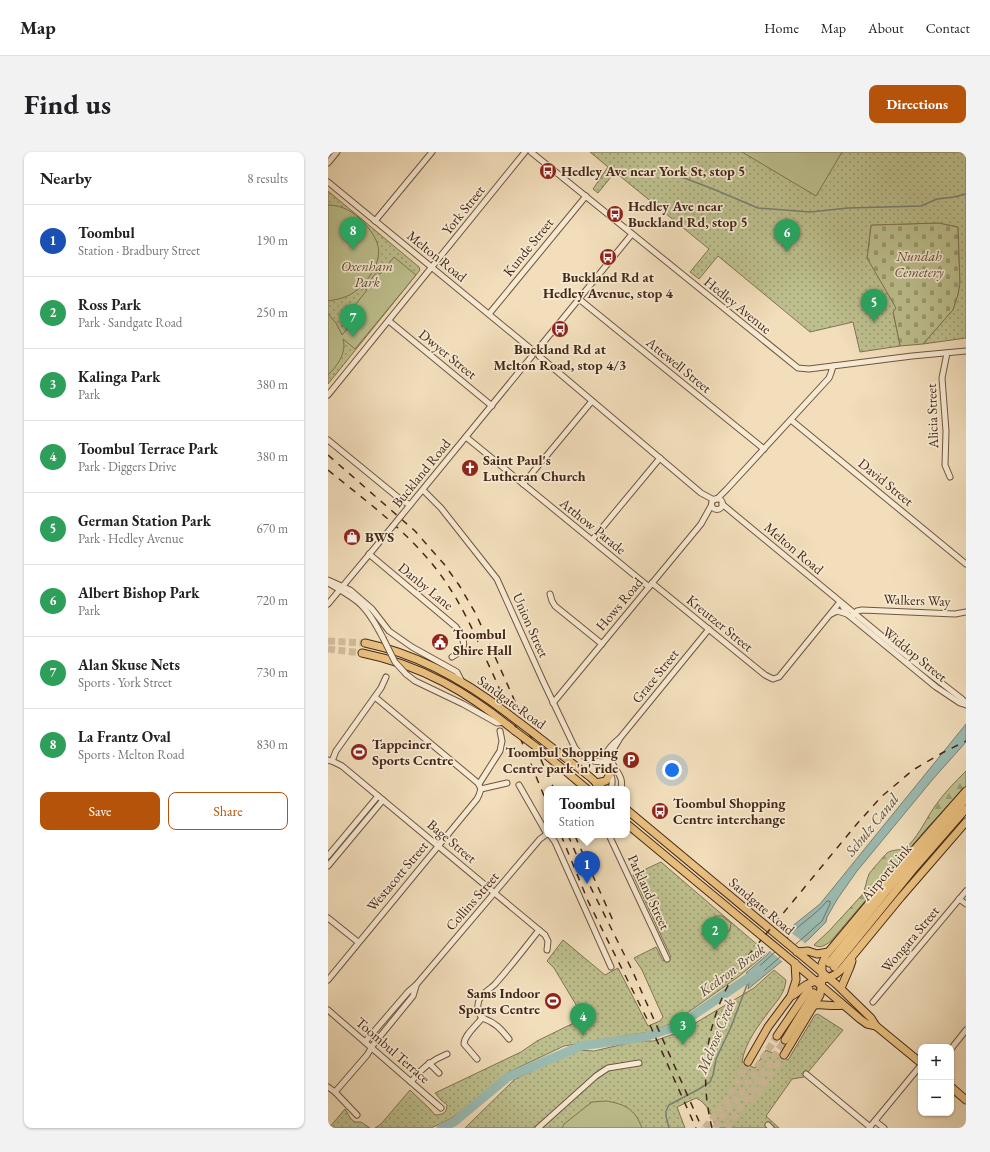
<!DOCTYPE html>
<html lang="en">
<head>
<meta charset="utf-8">
<style>
	:root { --surface:#fff; --page:#f2f2f2; --text:#202124; --muted:#757577; --line:#e0e0e0; --accent:#b45309 }
	body { margin:0; font-family:"EB Garamond",serif; background:var(--page); color:var(--text) }
	.controls { position:absolute; right:12px; bottom:12px; display:grid; overflow:hidden; border-radius:8px; box-shadow:0 1px 3px #0004 }
	.controls button { width:36px; height:36px; display:grid; place-items:center; padding:0; border:0; border-bottom:1px solid var(--line); background:var(--surface); color:var(--text); font:20px sans-serif }
	.you { position:absolute; left:344px; top:618px; width:14px; height:14px; margin:-10px; border:3px solid #fff; border-radius:50%; background:#1a73e8; box-shadow:0 0 0 6px #1a73e833 }
	.badge { display:grid; place-items:center; width:26px; height:26px; border-radius:50%; background:var(--accent); color:#fff; font-size:13px; font-weight:700 }
	.pin { position:absolute; translate:-50% -33px; filter:drop-shadow(0 1px 2px #0008) }
	.pin::after { content:''; position:absolute; top:21px; width:14px; height:12px; background:inherit; clip-path:polygon(0 0,100% 0,50% 100%) }
	.popup { position:absolute; left:216px; top:634px; width:86px; height:52px; box-sizing:border-box; display:grid; place-content:center; border-radius:8px; background:var(--surface); filter:drop-shadow(0 1px 3px #0005); font-size:13px; white-space:nowrap; color:var(--muted) }
	.popup b { font-size:15px; color:var(--text) }
	.popup::after { content:''; position:absolute; left:50%; top:100%; margin-left:-8px; border:8px solid transparent; border-top-color:var(--surface) }
	.list { margin:0; padding:0; list-style:none }
	h2 { display:flex; justify-content:space-between; align-items:center; height:52px; margin:0; padding:0 16px; font-size:17px }
	h2 small { font-size:13px; font-weight:400; color:var(--muted) }
	.list li { display:grid; grid-template-columns:26px 1fr auto; gap:12px; align-items:center; box-sizing:border-box; height:72px; padding:0 16px; border-top:1px solid var(--line) }
	.list b { display:block; font-size:15px; white-space:nowrap }
	.list p { margin:0; font-size:13px; white-space:nowrap; color:var(--muted) }
	.list em { font-size:13px; font-style:normal; color:var(--muted) }
	.actions { display:flex; gap:8px; padding:12px 16px }
	.actions a { flex:1; padding:9px 0; border:1px solid var(--accent); border-radius:8px; text-align:center; font-size:14px; color:var(--accent) }
	.actions .main { background:var(--accent); color:#fff }
	.map { position:relative; flex:none; width:638px; height:976px; overflow:hidden; border-radius:8px }
	header { display:flex; align-items:center; gap:24px; box-sizing:border-box; height:56px; padding:0 20px; background:var(--surface); border-bottom:1px solid var(--line) }
	header strong { font-size:19px }
	nav { display:flex; gap:22px; margin-inline-start:auto; font-size:14px }
	.intro { display:flex; align-items:center; justify-content:space-between; box-sizing:border-box; height:96px; padding:0 24px }
	h1 { margin:0; font-size:28px }
	.button { padding:10px 18px; border-radius:8px; background:var(--accent); color:#fff; font-size:14px; font-weight:700 }
	main { display:flex; gap:24px; padding:0 24px }
	aside { flex:1; background:var(--surface); border-radius:8px; box-shadow:0 1px 3px #0004 }
	.map>svg:first-child { display:block }
</style>
</head>
<body>
<header>
<strong>Map</strong>
<nav><a>Home</a><a>Map</a><a>About</a><a>Contact</a></nav>
</header>
<div class="intro"><h1>Find us</h1><a class="button">Directions</a></div>
<main>
<aside>
<h2>Nearby<small>8 results</small></h2>
<ul class="list">
<li><span class="badge" style="background:#1a4fb4">1</span><div><b>Toombul</b><p>Station · Bradbury Street</p></div><em>190 m</em></li>
<li><span class="badge" style="background:#2e9e5b">2</span><div><b>Ross Park</b><p>Park · Sandgate Road</p></div><em>250 m</em></li>
<li><span class="badge" style="background:#2e9e5b">3</span><div><b>Kalinga Park</b><p>Park</p></div><em>380 m</em></li>
<li><span class="badge" style="background:#2e9e5b">4</span><div><b>Toombul Terrace Park</b><p>Park · Diggers Drive</p></div><em>380 m</em></li>
<li><span class="badge" style="background:#2e9e5b">5</span><div><b>German Station Park</b><p>Park · Hedley Avenue</p></div><em>670 m</em></li>
<li><span class="badge" style="background:#2e9e5b">6</span><div><b>Albert Bishop Park</b><p>Park</p></div><em>720 m</em></li>
<li><span class="badge" style="background:#2e9e5b">7</span><div><b>Alan Skuse Nets</b><p>Sports · York Street</p></div><em>730 m</em></li>
<li><span class="badge" style="background:#2e9e5b">8</span><div><b>La Frantz Oval</b><p>Sports · Melton Road</p></div><em>830 m</em></li>
</ul>
<div class="actions"><a class="main">Save</a><a>Share</a></div>
</aside>
<div class="map">
<svg width="638" height="976" viewBox="0 0 638 976">
	<defs>
		<pattern id="forest-firs" width="22" height="20" patternUnits="userSpaceOnUse"><rect width="22" height="20" fill="#bdc08e"/><path d="M5 1l3.5 6h-7zM16 11l3.5 6h-7z" fill="#9b9c73"/></pattern>
		<pattern id="cemetery-stones" width="16" height="16" patternUnits="userSpaceOnUse"><rect width="16" height="16" fill="#bdc08e"/><path d="M2 7V4a2 2 0 0 1 4 0v3zM10 15v-3a2 2 0 0 1 4 0v3z" fill="#9b9c73"/></pattern>
		<pattern id="park-dots" width="8" height="8" patternUnits="userSpaceOnUse"><rect width="8" height="8" fill="#bdc08e"/><path d="M2 2h.1M6 6h.1" fill="none" stroke="#9b9c73" stroke-width="1.8" stroke-linecap="round"/></pattern>
	</defs>
	<rect width="100%" height="100%" fill="#f2debb"/>
	<filter id="stains"><feTurbulence type="fractalNoise" baseFrequency=".005" numOctaves="4"/><feColorMatrix values="0 0 0 0 .2 0 0 0 0 .09 0 0 0 0 .02 0 0 0 .5 -.17"/></filter>
	<radialGradient id="worn" r=".72"><stop offset=".6" stop-color="#630" stop-opacity="0"/><stop offset="1" stop-color="#630" stop-opacity=".3"/></radialGradient>
	<!-- forest -->
	<path fill="url(#forest-firs)" stroke="#807453" d="M638,619V634L600,675L503,789C498,793 492,797 486,793L501,779L534,743C538,736 538,729 541,722C542,720 557,703 559,701C566,696 575,700 581,693C592,681 598,667 607,654C616,641 627,630 638,619Z"/>
	<!-- cemetery -->
	<polygon fill="url(#cemetery-stones)" stroke="#807453" points="611,71 630,75 632,131 630,143 625,158 595,192 572,194 565,160 539,106 543,73"/>
	<!-- park -->
	<g fill="url(#park-dots)" stroke="#807453">
		<polygon points="262,0 638,0 638,186 595,192 625,158 630,143 632,131 630,75 611,71 543,73 539,106 568,156 565,160 572,194 532,200 525,170 482,180 390,104 371,127 362,120 381,97 287,20 270,41 265,37 280,15"/>
		<polygon points="0,39 91,115 92,118 0,232"/>
		<path d="M333,710L439,801L410,825L345,871L321,880L236,894L179,921L139,955L122,967L103,976H47L53,972L82,938L102,957L107,963C112,963 115,962 118,959L119,953L113,948L107,941L193,900L209,889L256,866L226,816L219,809L235,788L277,823L290,816L320,874L332,869L335,865L314,818L306,806L328,795L335,809L343,805L305,723Z"/>
		<path d="M446,818L458,828C457,841 449,849 442,858C431,873 417,890 414,910L427,916L438,898L460,908L487,863L490,862L515,878L476,925L464,927L438,964L451,976H388C385,966 379,950 368,946L349,955L357,976H137L187,927L249,898L266,899L309,889H326L354,879L426,836Z"/>
		<polygon points="17,957 23,967 27,970 33,970 42,976 1,976"/>
	</g>
	<!-- pitch -->
	<g fill="#bdc08e" stroke="#807453">
		<polygon points="414,0 514,0 488,44"/>
		<path d="M0,53C14,53 26,60 35,70C53,89 56,103 41,125C29,141 20,146 0,149Z"/>
		<path d="M66,105L88,123L27,197L15,187C19,201 9,214 0,223V162L8,171L14,183L23,172L16,167L39,138L36,136L49,120L52,122Z"/>
		<path d="M387,764H394L403,771C403,780 398,782 391,786L381,780V773Z"/>
		<path d="M278,949C297,952 307,957 314,976H234L236,972L264,950Z"/>
	</g>
	<!-- water -->
	<polygon fill="#9bbcb3" stroke="#788175" points="638,572 638,590 605,627 529,719 510,746 499,765 498,770 481,787 420,837 422,825 418,821 439,803 462,776 492,752"/>
	<!-- pier -->
	<polygon fill="#f2debb" points="458,777 477,791 455,810 441,798"/>
	<g fill="none" stroke-linecap="round" stroke-linejoin="round">
		<!-- shore -->
		<g stroke="#707266" stroke-width="1">
			<path d="M459,786C471,772 488,763 499,749H502V752L494,769L468,792"/>
			<polyline points="447,800 425,820 426,824 429,825 452,805"/>
		</g>
		<!-- stream -->
		<g stroke="#788175" stroke-width="1.5">
			<polyline points="346,22 385,37 430,56 482,60 520,56 593,54 609,47 626,45 638,42"/>
			<polyline points="341,976 338,964 338,959 341,953 371,937 382,930 385,923 388,907 403,875 422,825"/>
		</g>
		<!-- river -->
		<polyline stroke="#9bbcb3" stroke-width="9" points="113,976 126,970 180,925 253,894 316,885 348,875 432,818"/>
		<!-- highway-tunnel -->
		<g stroke="#cfba9a" stroke-width="7" stroke-dasharray="7 3.5" stroke-linecap="butt">
			<polyline points="0,489 37,491"/>
			<polyline points="0,497 34,501"/>
			<polyline points="486,841 506,815"/>
			<polyline points="422,950 446,919 456,903"/>
			<polyline points="377,976 398,950 420,910"/>
			<polyline points="387,976 412,942 449,884"/>
			<polyline points="399,976 457,888"/>
		</g>
		<!-- minor casing -->
		<g stroke="#705641" stroke-width="7">
			<g id="minor">
				<polyline points="203,0 470,216 481,217 584,204 638,199"/>
				<polyline points="0,11 9,0"/>
				<polyline points="0,30 203,197"/>
				<polyline points="47,69 104,0"/>
				<polyline points="251,147 436,297"/>
				<polyline points="161,162 258,44"/>
				<polyline points="61,169 164,254"/>
				<polyline points="210,197 304,82"/>
				<polyline points="619,201 614,226 618,279 617,313 622,325"/>
				<polyline points="211,204 373,341 386,348"/>
				<polyline points="0,243 197,0"/>
				<polyline points="463,268 638,412"/>
				<polyline points="138,285 321,435"/>
				<polyline points="0,288 72,347 82,353"/>
				<polyline points="195,332 264,249"/>
				<path d="M95,338L113,356L169,427L215,529L247,596C259,610 266,611 283,609"/>
				<circle cx="389" cy="352" r="5.5"/>
				<polyline points="389,347 399,337 501,226 503,221 505,214"/>
				<polyline points="394,352 566,494 634,547 638,551"/>
				<polyline points="73,364 204,204"/>
				<polyline points="264,388 332,306"/>
				<path d="M41,402L128,475C137,489 141,496 124,505"/>
				<polyline points="0,428 22,438 44,457 61,479 84,495 129,520 134,530"/>
				<path d="M0,431C32,449 38,453 55,486"/>
				<polyline points="324,431 437,523 445,527 451,525 512,450"/>
				<polyline points="222,442 224,449 227,454 274,492"/>
				<polyline points="513,451 519,462 524,466 608,535 632,551 638,553"/>
				<polyline points="0,452 64,375"/>
				<polyline points="503,462 509,459 519,462"/>
				<polyline points="525,463 529,459 534,458 627,462 638,460"/>
				<polyline points="78,522 87,529 135,552 169,571 176,570"/>
				<polyline points="47,545 150,631 153,637"/>
				<polyline points="225,551 373,372 383,354"/>
				<path d="M291,588C288,593 284,598 284,603C281,617 297,620 293,637"/>
				<polyline points="0,608 6,610 14,614 217,783 220,789 219,798"/>
				<polyline points="4,609 8,599 53,536 58,525"/>
				<polyline points="151,632 172,599 174,589 172,579"/>
				<polyline points="191,633 219,682"/>
				<polyline points="153,637 179,631"/>
				<path d="M283,637C290,615 261,610 292,586L381,477"/>
				<polyline points="222,683 227,690 283,815"/>
				<polyline points="281,683 339,807"/>
				<polyline points="0,704 50,644"/>
				<polyline points="0,714 55,648"/>
				<polyline points="631,747 638,752"/>
				<polyline points="0,766 30,790"/>
				<polyline points="0,828 149,647 151,643 153,637"/>
				<polyline points="545,850 638,739"/>
				<polyline points="0,858 113,956"/>
				<path d="M154,866C150,861 149,854 151,848C154,841 163,837 168,831C183,814 197,796 211,778"/>
				<polyline points="37,890 80,840 88,833 212,687 219,682"/>
				<polyline points="623,897 638,878"/>
				<path d="M149,907L136,892C136,883 149,873 154,866C167,870 173,877 181,887"/>
				<polyline points="101,911 111,921"/>
				<polyline points="478,922 542,975"/>
				<path d="M83,930C93,916 104,908 119,902"/>
				<polyline points="0,935 7,940 29,963"/>
				<polyline points="7,940 39,903 45,893 85,844 88,834"/>
				<polyline points="547,969 556,976"/>
				<polyline points="440,973 443,976"/>
				<polyline points="210,976 268,924 280,916 311,911"/>
				<polyline points="541,976 593,913"/>
			</g>
		</g>
		<!-- highway casing -->
		<g stroke="#442818" stroke-width="9">
			<g id="highway">
				<path d="M37,491C90,502 136,528 179,561"/>
				<path d="M34,501C94,513 141,541 187,579"/>
				<polyline points="204,580 262,625 275,637"/>
				<polyline points="211,597 259,637"/>
				<polyline points="268,631 278,629 282,622"/>
				<polyline points="299,658 508,832 543,866 548,874 593,911"/>
				<polyline points="299,672 463,808 532,867 539,872 548,874"/>
				<polyline points="469,800 480,799 489,802 500,800"/>
				<polyline points="501,811 557,741 638,647"/>
				<polyline points="506,815 584,719 638,657"/>
				<polyline points="513,836 522,815 524,809"/>
				<path d="M463,844C470,842 472,836 478,833C490,827 503,828 513,818L573,745L638,670"/>
				<path d="M487,853C497,852 505,855 515,853"/>
				<polyline points="449,884 481,837"/>
				<polyline points="457,888 486,841"/>
				<polyline points="456,903 492,843 494,828 494,812 498,803 579,706 638,639"/>
				<polyline points="420,910 440,875 463,844 468,828 467,811"/>
				<polyline points="623,935 638,948"/>
			</g>
		</g>
		<!-- minor -->
		<use href="#minor" stroke="#f7ead3" stroke-width="5"/>
		<!-- highway -->
		<use href="#highway" stroke="#e9bf7e" stroke-width="7"/>
		<!-- rail -->
		<g stroke="#442818" stroke-width="1.5" stroke-dasharray="7 7" stroke-linecap="butt">
			<polyline points="0,303 87,379 116,412 131,433 148,462 226,637"/>
			<path d="M0,318C38,349 79,379 109,418C129,444 143,473 156,503C179,551 198,601 219,651"/>
			<polyline points="233,683 260,749 322,873 368,976"/>
			<polyline points="240,683 260,730 304,818 374,976"/>
			<polyline points="247,684 287,773"/>
			<path d="M384,976C370,920 379,865 410,816L528,673L553,645L585,618L614,601L638,589"/>
		</g>
		<!-- minor-bridge casing -->
		<g stroke="#705641" stroke-width="7" stroke-linecap="butt">
			<g id="minor-bridge">
				<polyline points="64,375 73,364"/>
				<polyline points="55,486 67,510 78,522"/>
			</g>
		</g>
		<!-- highway-bridge casing -->
		<g stroke="#442818" stroke-width="9" stroke-linecap="butt">
			<g id="highway-bridge">
				<polyline points="179,561 204,580"/>
				<polyline points="187,579 211,597"/>
			</g>
		</g>
		<!-- minor-bridge -->
		<use href="#minor-bridge" stroke="#f7ead3" stroke-width="5"/>
		<!-- highway-bridge -->
		<use href="#highway-bridge" stroke="#e9bf7e" stroke-width="7"/>
	</g>
	<!-- icons -->
	<defs>
		<g id="bus-disc" transform="scale(0.9)"><circle r="9.5" fill="#8f2418" stroke="#f7ead3"/><path d="M-5-6H5V4H4V6H2V4H-2V6H-4V4H-5ZM-3.5-4V0h7V-4ZM-3.5 1.2v1.5H-2V1.2ZM2 1.2v1.5H3.5V1.2Z" fill="#fff"/></g>
		<g id="church-disc" transform="scale(0.9)"><circle r="9.5" fill="#8f2418" stroke="#f7ead3"/><path d="M-1.2-6h2.4v3.5h3.3v2.4h-3.3V6h-2.4V-.1h-3.3v-2.4h3.3Z" fill="#fff"/></g>
		<g id="shop-disc" transform="scale(0.9)"><circle r="9.5" fill="#8f2418" stroke="#f7ead3"/><path d="M-5-2.5h2.3a2.7 3.5 0 0 1 5.4 0H5L5.5 6h-11ZM-1.5-2.5h3a1.5 2.3 0 0 0-3 0Z" fill="#fff"/></g>
		<g id="civic-disc" transform="scale(0.9)"><circle r="9.5" fill="#8f2418" stroke="#f7ead3"/><path d="M-.6-6.5H3V-4.5H.6V-3L4-1V1h2V6H-6V1h2V-1L-.6-3ZM-1.2 2.5V6h2.4V2.5Z" fill="#fff"/></g>
		<g id="stadium-disc" transform="scale(0.9)"><circle r="9.5" fill="#8f2418" stroke="#f7ead3"/><path d="M0-5a6.5 5 0 1 0 0 10a6.5 5 0 1 0 0-10ZM-3.5-1.8h7v3.6h-7Z" fill="#fff"/></g>
		<g id="parking-disc" transform="scale(0.9)"><circle r="9.5" fill="#8f2418" stroke="#f7ead3"/><path d="M-3.5-5.5H1a3.5 3.5 0 0 1 0 7H-1V5.5H-3.5ZM-1-3.4V-.6H.8a1.4 1.4 0 0 0 0-2.8Z" fill="#fff"/></g>
	</defs>
	<g fill-rule="evenodd">
		<use href="#bus-disc" x="220" y="19"/>
		<use href="#bus-disc" x="287" y="62"/>
		<use href="#bus-disc" x="280" y="105"/>
		<use href="#bus-disc" x="232" y="177"/>
		<use href="#church-disc" x="142" y="316"/>
		<use href="#shop-disc" x="24" y="385"/>
		<use href="#civic-disc" x="112" y="490"/>
		<use href="#stadium-disc" x="31" y="600"/>
		<use href="#parking-disc" x="303" y="608"/>
		<use href="#bus-disc" x="332" y="659"/>
		<use href="#stadium-disc" x="225" y="849"/>
	</g>
	<g text-anchor="middle" stroke-width="3.5" stroke-linejoin="round" paint-order="stroke">
		<!-- poi labels -->
		<g font-size="14" font-weight="bold" fill="#442818" stroke="#f7ead3" text-anchor="start">
			<text x="233" y="24">Hedley Ave near York St, stop 5</text>
			<text x="300" y="59">Hedley Ave near<tspan x="300" dy="16">Buckland Rd, stop 5</tspan></text>
			<text x="280" y="130" text-anchor="middle">Buckland Rd at<tspan x="280" dy="16">Hedley Avenue, stop 4</tspan></text>
			<text x="232" y="202" text-anchor="middle">Buckland Rd at<tspan x="232" dy="16">Melton Road, stop 4/3</tspan></text>
			<text x="155" y="313">Saint Paul's<tspan x="155" dy="16">Lutheran Church</tspan></text>
			<text x="37" y="390">BWS</text>
			<text x="125" y="487">Toombul<tspan x="125" dy="16">Shire Hall</tspan></text>
			<text x="44" y="597">Tappeiner<tspan x="44" dy="16">Sports Centre</tspan></text>
			<text x="290" y="605" text-anchor="end">Toombul Shopping<tspan x="290" dy="16">Centre park 'n' ride</tspan></text>
			<text x="345" y="656">Toombul Shopping<tspan x="345" dy="16">Centre interchange</tspan></text>
			<text x="212" y="846" text-anchor="end">Sams Indoor<tspan x="212" dy="16">Sports Centre</tspan></text>
		</g>
		<!-- street labels -->
		<g font-size="14" fill="#442818" stroke="#f7ead3">
			<text transform="translate(135 58) rotate(-51)" y="5">York Street</text>
			<text transform="translate(200 95) rotate(-51)" y="5">Kunde Street</text>
			<text transform="translate(109 104) rotate(39)" y="5">Melton Road</text>
			<text transform="translate(410 153) rotate(39)" y="5">Hedley Avenue</text>
			<text transform="translate(120 202) rotate(39)" y="5">Dwyer Street</text>
			<text transform="translate(351 213) rotate(39)" y="5">Attewell Street</text>
			<text transform="translate(604 264) rotate(-92)" y="5">Alicia Street</text>
			<text transform="translate(93 321) rotate(-51)" y="5">Buckland Road</text>
			<text transform="translate(558 330) rotate(39)" y="5">David Street</text>
			<text transform="translate(265 374) rotate(39)" y="5">Atthow Parade</text>
			<text transform="translate(466 396) rotate(40)" y="5">Melton Road</text>
			<text transform="translate(98 434) rotate(39)" y="5">Danby Lane</text>
			<text transform="translate(589 448) rotate(2)" y="5">Walkers Way</text>
			<text transform="translate(291 452) rotate(-50)" y="5">Hows Road</text>
			<text transform="translate(392 471) rotate(39)" y="5">Kreutzer Street</text>
			<text transform="translate(203 473) rotate(66)" y="5">Union Street</text>
			<text transform="translate(587 502) rotate(39)" y="5">Widdop Street</text>
			<text transform="translate(327 524) rotate(-51)" y="5">Grace Street</text>
			<text transform="translate(184 550) rotate(36)" y="5">Sandgate Road</text>
			<text transform="translate(124 689) rotate(40)" y="5">Bage Street</text>
			<text transform="translate(558 720) rotate(-50)" y="5">Airport Link</text>
			<text transform="translate(69 724) rotate(-50)" y="5">Westacott Street</text>
			<text transform="translate(321 740) rotate(65)" y="5">Parkland Street</text>
			<text transform="translate(144 749) rotate(-49)" y="5">Collins Street</text>
			<text transform="translate(434 754) rotate(40)" y="5">Sandgate Road</text>
			<text transform="translate(582 787) rotate(-50)" y="5">Wongara Street</text>
			<text transform="translate(65 898) rotate(41)" y="5">Toombul Terrace</text>
		</g>
		<!-- park labels -->
		<g font-size="14" font-style="italic" fill="#624e36" stroke="#f7ead3">
			<text x="591" y="109">Nundah<tspan x="591" dy="16">Cemetery</tspan></text>
			<text x="39" y="119">Oxenham<tspan x="39" dy="16">Park</tspan></text>
		</g>
		<!-- water labels -->
		<g font-size="15" font-style="italic" fill="#5a4d3f" stroke="#f7ead3">
			<text transform="translate(544 673) rotate(-51)" y="5">Schulz Canal</text>
			<text transform="translate(404 818) rotate(-36)" y="5">Kedron Brook</text>
			<text transform="translate(388 884) rotate(-68)" y="5">Melrose Creek</text>
		</g>
	</g>
	<rect width="100%" height="100%" filter="url(#stains)"/>
	<rect width="100%" height="100%" fill="url(#worn)"/>
</svg>
<div class="controls">
<button>+</button>
<button>−</button>
</div>
<div class="you"></div>
<div class="pin badge" style="left:259px;top:732px;background:#1a4fb4">1</div>
<div class="popup"><b>Toombul</b>Station</div>
<div class="pin badge" style="left:387px;top:798px;background:#2e9e5b">2</div>
<div class="pin badge" style="left:355px;top:893px;background:#2e9e5b">3</div>
<div class="pin badge" style="left:255px;top:884px;background:#2e9e5b">4</div>
<div class="pin badge" style="left:546px;top:170px;background:#2e9e5b">5</div>
<div class="pin badge" style="left:459px;top:100px;background:#2e9e5b">6</div>
<div class="pin badge" style="left:25px;top:185px;background:#2e9e5b">7</div>
<div class="pin badge" style="left:25px;top:98px;background:#2e9e5b">8</div>
</div>
</main>
</body>
</html>
